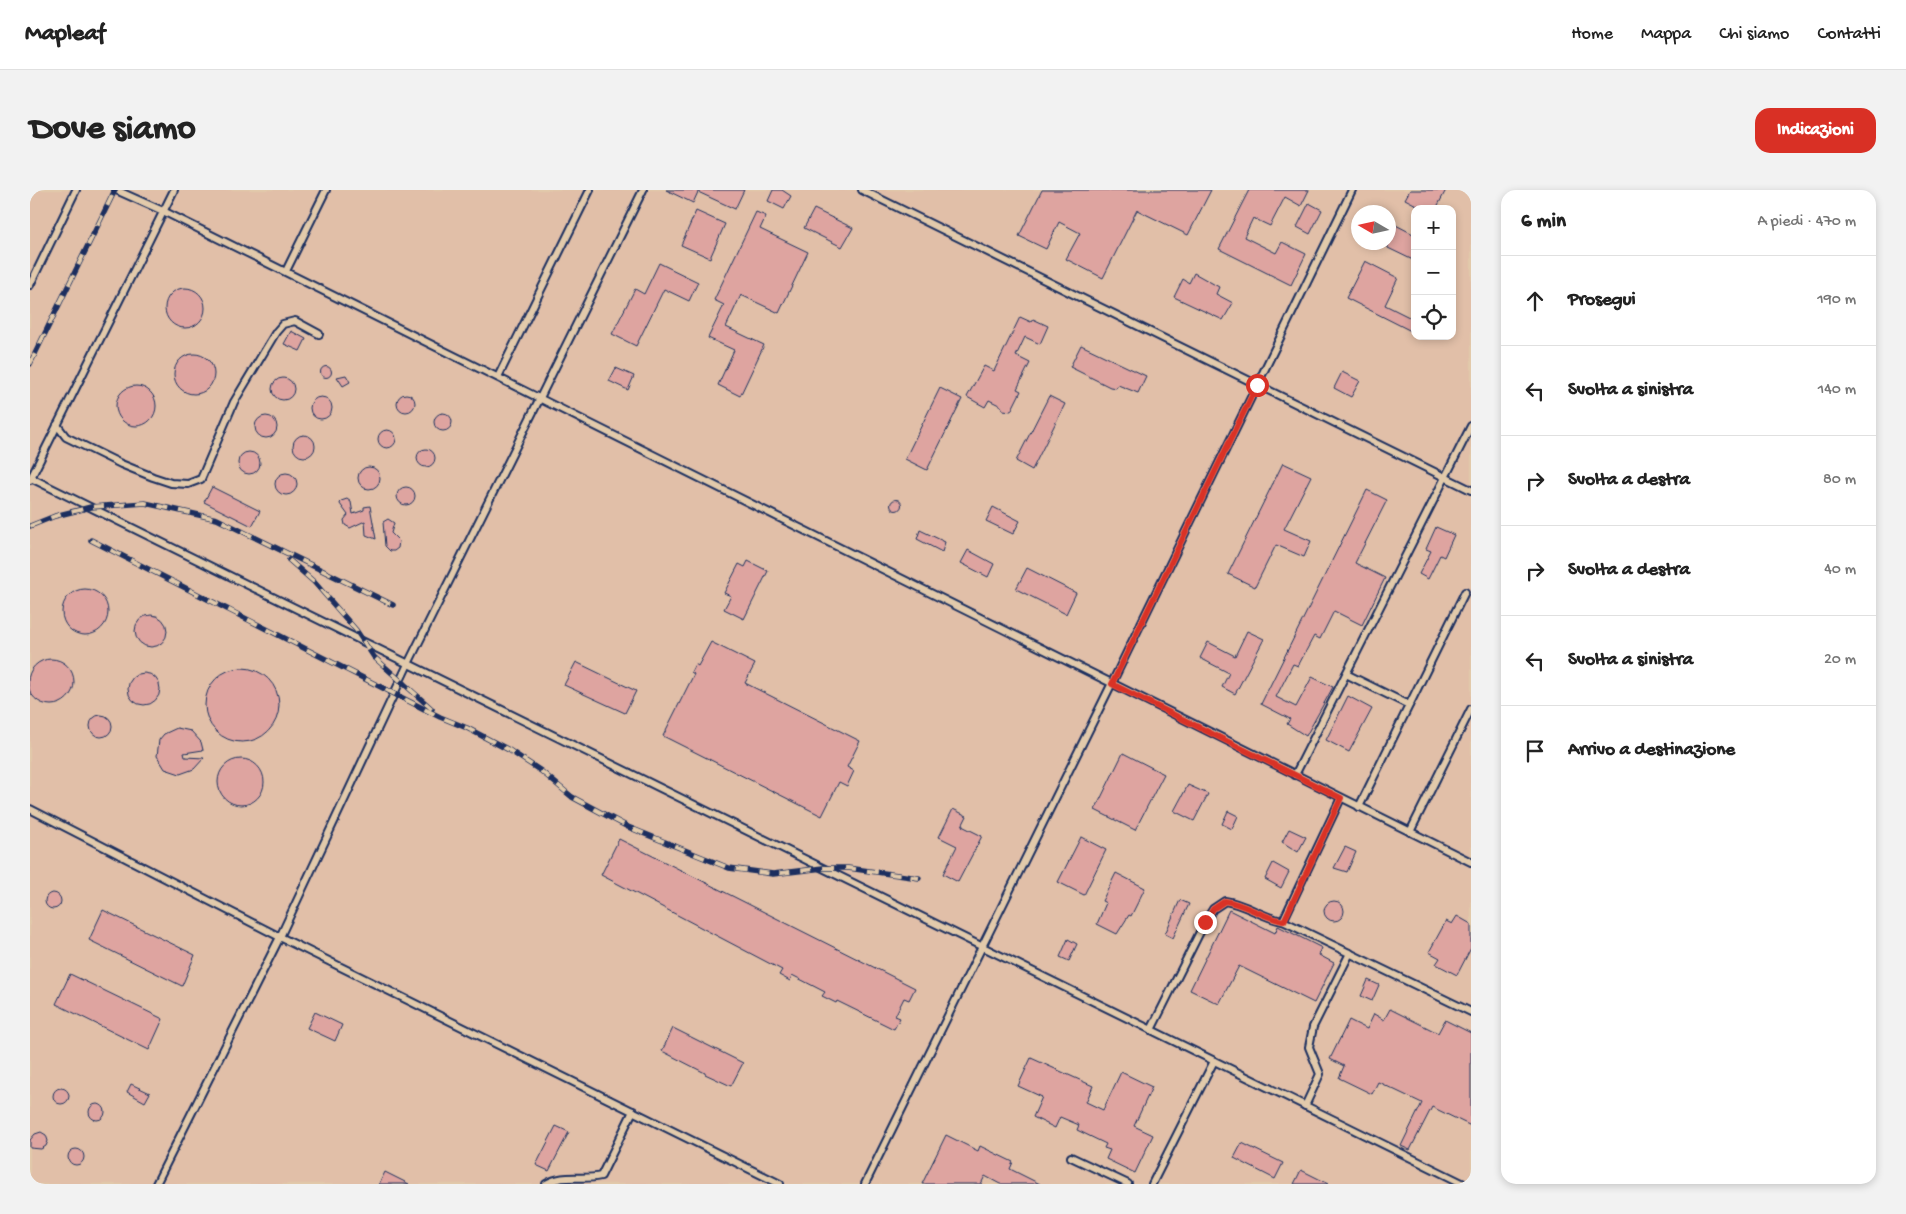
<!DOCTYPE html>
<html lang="it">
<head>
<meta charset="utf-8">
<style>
	:root { --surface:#fff; --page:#f2f2f2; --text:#222; --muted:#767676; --line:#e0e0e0; --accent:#d93025 }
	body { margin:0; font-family:"Gochi Hand",sans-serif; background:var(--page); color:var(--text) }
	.controls { position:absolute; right:15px; top:15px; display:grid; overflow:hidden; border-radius:10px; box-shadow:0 2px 8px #0003 }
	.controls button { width:45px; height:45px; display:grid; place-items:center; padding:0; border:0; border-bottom:1px solid var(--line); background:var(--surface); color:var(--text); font:25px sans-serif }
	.compass { position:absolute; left:1321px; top:15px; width:45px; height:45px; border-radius:50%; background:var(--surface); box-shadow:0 2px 8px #0003; rotate:279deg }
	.stop { position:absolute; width:15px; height:15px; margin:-11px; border:4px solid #d93025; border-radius:50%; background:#fff }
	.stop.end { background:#d93025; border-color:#fff; box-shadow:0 1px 5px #0008 }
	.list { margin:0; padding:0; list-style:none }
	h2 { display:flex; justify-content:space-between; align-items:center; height:65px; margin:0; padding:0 20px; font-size:21px }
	h2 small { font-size:16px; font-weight:400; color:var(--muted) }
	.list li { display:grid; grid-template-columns:32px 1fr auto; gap:15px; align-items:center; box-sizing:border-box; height:90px; padding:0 20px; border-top:1px solid var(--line) }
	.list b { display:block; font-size:19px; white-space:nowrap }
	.list em { font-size:16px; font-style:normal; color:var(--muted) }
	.icon { flex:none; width:28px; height:28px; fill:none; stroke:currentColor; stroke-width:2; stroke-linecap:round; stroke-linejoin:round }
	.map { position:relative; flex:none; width:1441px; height:994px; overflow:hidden; border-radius:15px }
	header { display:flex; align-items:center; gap:30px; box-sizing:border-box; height:70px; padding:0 25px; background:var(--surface); border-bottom:1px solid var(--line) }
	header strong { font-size:24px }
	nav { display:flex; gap:28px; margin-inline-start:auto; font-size:18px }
	.intro { display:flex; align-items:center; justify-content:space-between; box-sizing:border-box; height:120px; padding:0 30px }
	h1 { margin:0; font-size:35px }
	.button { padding:12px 22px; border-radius:15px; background:var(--accent); color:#fff; font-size:18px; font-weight:700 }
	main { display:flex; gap:30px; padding:0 30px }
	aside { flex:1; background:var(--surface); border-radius:15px; box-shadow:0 2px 8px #0003 }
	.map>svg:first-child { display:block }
</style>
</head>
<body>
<header>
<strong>Mapleaf</strong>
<nav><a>Home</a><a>Mappa</a><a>Chi siamo</a><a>Contatti</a></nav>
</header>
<div class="intro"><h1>Dove siamo</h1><a class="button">Indicazioni</a></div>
<main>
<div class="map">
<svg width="1441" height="994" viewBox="0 0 1441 994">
	<rect width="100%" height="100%" fill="#e2caab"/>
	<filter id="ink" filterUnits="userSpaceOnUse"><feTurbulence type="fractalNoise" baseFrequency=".02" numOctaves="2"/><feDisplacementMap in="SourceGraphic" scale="10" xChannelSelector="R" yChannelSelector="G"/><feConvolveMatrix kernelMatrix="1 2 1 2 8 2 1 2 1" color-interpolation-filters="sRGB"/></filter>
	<g filter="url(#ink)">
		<!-- built -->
		<path fill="#e1bfa8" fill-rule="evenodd" d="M0,0H1441V994H0ZM1385,19H1422V146H1385ZM1328,22H1358V52H1328Z"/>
		<!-- building -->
		<g fill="#dea4a0" stroke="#1b2f5e">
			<polygon points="636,0 714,0 705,19 668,2 663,13"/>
			<polygon points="743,0 752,0 761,6 754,19 738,11"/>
			<polygon points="1012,0 1181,0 1158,45 1107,20 1073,88 1036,69 1050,43 1029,32 1016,59 989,46"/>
			<polygon points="1219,0 1279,0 1271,16 1255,7 1240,36 1223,28 1214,47 1246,63 1252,52 1276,64 1261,95 1189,59"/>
			<polygon points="1380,0 1416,0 1406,19 1394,19 1375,9"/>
			<polygon points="1279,13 1292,20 1280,44 1267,37"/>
			<polygon points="784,19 823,38 812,57 774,38"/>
			<polygon points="666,21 695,34 680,68 651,55"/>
			<polygon points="726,22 736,26 730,39 778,62 749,123 711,105 696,137 734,155 710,206 688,195 704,160 678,148 694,115 684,110"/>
			<polygon points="1358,31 1385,45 1385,71 1358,58"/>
			<polygon points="1335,71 1368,88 1355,115 1385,130 1385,143 1316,108"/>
			<polygon points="629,73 668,92 659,111 634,99 606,156 582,144 605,99 614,104"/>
			<polygon points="1164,83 1189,97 1186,104 1203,113 1193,130 1144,107 1153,89 1159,93"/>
			<circle cx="155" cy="118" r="20"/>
			<polygon points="990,127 1001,132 1003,129 1018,136 1010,154 995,147 986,166 1000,173 987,199 991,201 981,221 973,220 971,216 959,210 955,217 937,207 954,176 964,181"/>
			<polygon points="261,141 276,149 270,161 254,154"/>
			<polygon points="1051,155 1116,186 1108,203 1088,195 1086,198 1080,197 1040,177"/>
			<circle cx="164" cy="184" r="20"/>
			<circle cx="296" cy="182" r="5.5"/>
			<polygon points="586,178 604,186 598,200 579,191"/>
			<polygon points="1312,182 1330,191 1321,207 1304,198"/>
			<polygon points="316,185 320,192 313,196 307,187"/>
			<circle cx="253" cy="199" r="11"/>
			<circle cx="106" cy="216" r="20"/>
			<polygon points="910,198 932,209 897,280 875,269"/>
			<circle cx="376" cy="213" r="9"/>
			<polygon points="1019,206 1035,214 1002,280 986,271"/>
			<circle cx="291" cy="218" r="11"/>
			<circle cx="413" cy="232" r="9"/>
			<circle cx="236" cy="237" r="11"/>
			<circle cx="357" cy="249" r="9"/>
			<circle cx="274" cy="256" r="11"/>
			<circle cx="396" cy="268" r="9"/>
			<circle cx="219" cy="273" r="11"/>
			<polygon points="1253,273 1281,286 1254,339 1281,351 1274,367 1246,355 1225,397 1198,384"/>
			<circle cx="339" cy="288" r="11"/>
			<circle cx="256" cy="294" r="11"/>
			<circle cx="376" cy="306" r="9"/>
			<polygon points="182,297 230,321 222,336 174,312"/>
			<polygon points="1337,300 1357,310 1325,373 1355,388 1332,435 1304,421 1290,449 1284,446 1268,476 1263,474 1246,507 1266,517 1282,487 1303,497 1276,546 1257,534 1260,529 1231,514"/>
			<polygon points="317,309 321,312 323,324 334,320 334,317 340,316 346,349 336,345 335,331 320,338 315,335 314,330 318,325 310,314 311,311"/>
			<circle cx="866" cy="315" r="5.5"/>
			<polygon points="963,317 990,331 983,344 956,331"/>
			<polygon points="358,329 364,333 361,343 369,351 368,358 364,361 360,361 355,356 353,332"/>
			<polygon points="1406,337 1424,345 1414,367 1410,365 1398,389 1389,384 1401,361 1396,359"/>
			<polygon points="890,340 915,352 912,362 887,349"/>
			<polygon points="938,360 964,374 958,387 931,373"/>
			<polygon points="718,371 738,381 714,429 694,419 701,406 694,403 709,374 715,377"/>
			<polygon points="997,378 1046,403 1036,424 986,399"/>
			<circle cx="55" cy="422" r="23"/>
			<circle cx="121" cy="441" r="16"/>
			<polygon points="1217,441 1234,449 1205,504 1192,497 1199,483 1170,468 1178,452 1205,466"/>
			<polygon points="681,452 725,474 715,493 830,551 817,577 824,581 817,596 809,592 792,626 633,546 664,484 661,482 665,474 668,476"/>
			<circle cx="21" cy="492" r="23"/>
			<polygon points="546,472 606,501 595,523 534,495"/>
			<circle cx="212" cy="515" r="37"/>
			<circle cx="114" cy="499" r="16"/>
			<polygon points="1318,506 1342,519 1319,562 1296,550"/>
			<circle cx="71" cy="536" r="11"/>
			<polygon points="147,538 161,541 171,552 173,560 154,563 155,567 174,568 164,579 150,584 135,579 127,566 129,550 134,544"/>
			<polygon points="1093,563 1134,584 1105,640 1065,620"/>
			<circle cx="211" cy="592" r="23"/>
			<polygon points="1158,595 1178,604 1164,631 1144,621"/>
			<polygon points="923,619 937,626 932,636 952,646 928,692 913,684 927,656 909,647"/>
			<polygon points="1198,621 1208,626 1202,639 1192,634"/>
			<polygon points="1259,639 1276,647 1268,662 1252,652"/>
			<polygon points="1051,647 1076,660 1054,705 1028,692"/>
			<polygon points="589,649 885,798 879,810 874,808 865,826 870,828 864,839 807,811 806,813 792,806 795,802 762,785 760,791 749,785 752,780 571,685"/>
			<polygon points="1315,657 1326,662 1317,682 1304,678"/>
			<polygon points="1243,673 1259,682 1251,698 1235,689"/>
			<polygon points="1086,683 1115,698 1101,726 1099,725 1087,744 1067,734 1076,713 1072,711"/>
			<circle cx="23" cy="711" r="8"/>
			<polygon points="1150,710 1159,714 1143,748 1135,744"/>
			<circle cx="1304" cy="721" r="10"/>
			<polygon points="73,720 165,765 152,796 59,750"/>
			<polygon points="1199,720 1245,743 1248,736 1292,758 1289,765 1304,773 1284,813 1209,776 1189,814 1160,800"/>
			<polygon points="1427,726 1441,734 1441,758 1427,785 1406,774 1410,768 1399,762 1416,731 1422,734"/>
			<polygon points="1038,749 1047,754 1039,771 1030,767"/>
			<polygon points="40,784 133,829 119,860 26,814"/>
			<polygon points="1338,790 1349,795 1342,811 1331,806"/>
			<polygon points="1360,819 1408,843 1415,830 1441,843 1441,936 1402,917 1380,960 1371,956 1392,913 1348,892 1342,904 1309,888 1314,876 1300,869 1319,830 1337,839 1344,824 1354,830"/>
			<polygon points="285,822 312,835 305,851 277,838"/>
			<polygon points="643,838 713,873 701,896 675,884 675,883 632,861"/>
			<polygon points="1001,868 1063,896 1056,912 1073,920 1091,882 1122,897 1104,936 1123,945 1105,983 1076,969 1080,960 1074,958 1076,954 1047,940 1049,935 1030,927 1025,938 1003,927 1012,907 988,896"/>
			<polygon points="101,894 120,903 115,912 97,902"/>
			<circle cx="31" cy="906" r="8"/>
			<circle cx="67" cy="922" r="8"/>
			<polygon points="526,936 539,942 519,981 506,975"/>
			<polygon points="11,942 16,945 18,951 16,956 11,959 0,958 0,950 5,944"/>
			<polygon points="916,945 948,961 950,956 983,972 980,979 1010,994 970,994 955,986 951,994 892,994"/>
			<polygon points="1212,953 1253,973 1245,989 1204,968"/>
			<circle cx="46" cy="967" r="8"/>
			<polygon points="1271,980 1299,994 1264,994"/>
			<polygon points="355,982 379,994 349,994"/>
		</g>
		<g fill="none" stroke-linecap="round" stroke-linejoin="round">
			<!-- lane casing -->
			<g stroke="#1b2f5e" stroke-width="10">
				<g id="lane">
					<polyline points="86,0 133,21 1441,672"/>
					<polyline points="832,0 1441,300"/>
					<polyline points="256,81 296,0"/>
					<polyline points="0,95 46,0"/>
					<polyline points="468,187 560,0"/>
					<polyline points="27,235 36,247 91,274 123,287 141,293 158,294 171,289 204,212 246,142 253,134 265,131 289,144"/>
					<polyline points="1,288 1434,994"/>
					<polyline points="0,290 144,0"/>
					<polyline points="1316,484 1379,515"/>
					<polyline points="1265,585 1441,236"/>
					<polyline points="1329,617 1435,402"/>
					<polyline points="0,619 250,747 750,994"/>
					<polyline points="1380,642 1441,519"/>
					<polyline points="1253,731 1311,608"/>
					<path d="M1121,840L1175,732L1183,719L1195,711C1216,714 1233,728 1253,731L1441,822"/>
					<polyline points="1275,916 1290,884 1279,857 1283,837 1320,763"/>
					<polyline points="1041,967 1098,994"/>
					<polyline points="126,994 250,747 378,474 613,0"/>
					<path d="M516,994C534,983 552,991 571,986L603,921"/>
					<polyline points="835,994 1082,493 1322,0"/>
					<polyline points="1122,994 1184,871"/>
				</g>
			</g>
			<!-- lane -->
			<use href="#lane" stroke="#e2caab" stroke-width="6"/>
			<!-- rail casing -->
			<g stroke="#1b2f5e" stroke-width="5.5">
				<g id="rail">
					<polyline points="0,174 85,0"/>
					<polyline points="0,336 25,326 61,317 115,313 187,329 363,415"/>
					<polyline points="61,350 410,527 437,538 479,560 511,581 542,607 598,637 699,678 743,684 793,678 818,678 889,688"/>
					<polyline points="259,370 284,392 326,440 344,467 402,519"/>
				</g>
			</g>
			<!-- rail -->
			<use href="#rail" stroke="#e2caab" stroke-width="4" stroke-dasharray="11" stroke-linecap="butt"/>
		</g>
	</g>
	<g fill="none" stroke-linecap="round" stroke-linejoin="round" filter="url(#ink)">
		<!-- route -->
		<path stroke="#d93025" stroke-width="6" d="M1175,732L1183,719L1195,711C1216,714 1233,728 1254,731L1311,608L1082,494L1227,195"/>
	</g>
</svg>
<div class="controls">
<button>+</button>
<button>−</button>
<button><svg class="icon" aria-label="locate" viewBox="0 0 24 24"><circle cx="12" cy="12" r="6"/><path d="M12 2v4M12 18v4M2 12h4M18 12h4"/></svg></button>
</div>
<svg class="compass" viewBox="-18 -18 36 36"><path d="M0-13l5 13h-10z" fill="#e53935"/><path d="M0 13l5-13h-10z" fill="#767676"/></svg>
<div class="stop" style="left:1227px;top:195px"></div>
<div class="stop end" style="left:1175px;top:732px"></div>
</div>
<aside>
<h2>6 min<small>A piedi · 470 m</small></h2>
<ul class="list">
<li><svg class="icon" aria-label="ahead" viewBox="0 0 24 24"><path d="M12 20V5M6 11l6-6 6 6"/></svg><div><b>Prosegui</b></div><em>190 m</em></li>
<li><svg class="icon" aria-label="left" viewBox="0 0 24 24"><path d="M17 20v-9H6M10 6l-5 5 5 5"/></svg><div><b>Svolta a sinistra</b></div><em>140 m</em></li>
<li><svg class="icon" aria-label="right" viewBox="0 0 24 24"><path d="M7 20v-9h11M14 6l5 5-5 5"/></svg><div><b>Svolta a destra</b></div><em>80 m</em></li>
<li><svg class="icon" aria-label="right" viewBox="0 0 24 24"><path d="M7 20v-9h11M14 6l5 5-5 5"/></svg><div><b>Svolta a destra</b></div><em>40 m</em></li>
<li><svg class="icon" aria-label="left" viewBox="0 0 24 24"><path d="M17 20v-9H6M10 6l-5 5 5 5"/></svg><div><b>Svolta a sinistra</b></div><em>20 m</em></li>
<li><svg class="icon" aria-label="arrive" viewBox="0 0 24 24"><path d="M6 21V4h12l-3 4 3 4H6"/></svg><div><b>Arrivo a destinazione</b></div></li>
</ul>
</aside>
</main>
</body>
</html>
